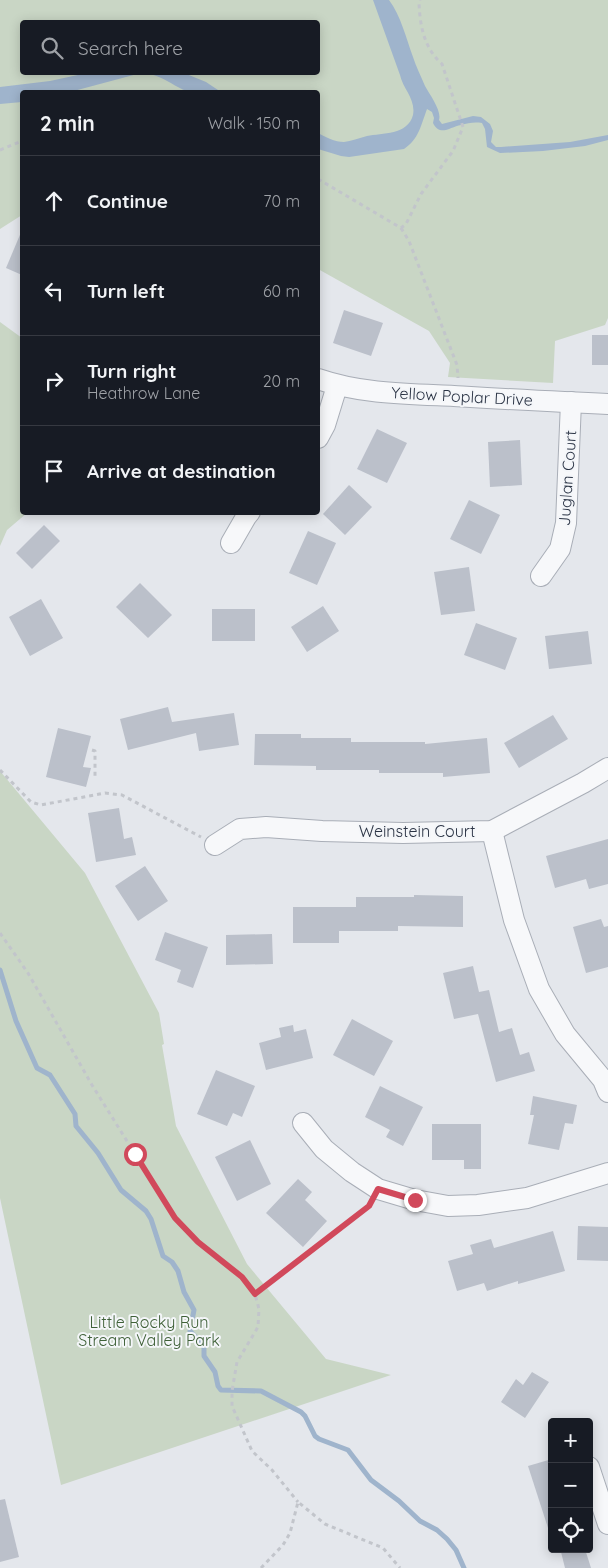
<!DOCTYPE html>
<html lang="en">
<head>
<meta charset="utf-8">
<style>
	:root { --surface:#171b24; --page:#242831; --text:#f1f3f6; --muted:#9ea1a6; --line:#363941 }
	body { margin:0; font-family:Quicksand,sans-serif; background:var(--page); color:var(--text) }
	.controls { position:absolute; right:15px; bottom:15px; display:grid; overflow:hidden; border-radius:5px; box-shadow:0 2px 12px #0003 }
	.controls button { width:45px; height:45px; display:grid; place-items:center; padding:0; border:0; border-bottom:1px solid var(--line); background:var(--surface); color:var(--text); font:25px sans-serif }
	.stop { position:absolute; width:15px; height:15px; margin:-11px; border:4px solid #d1495b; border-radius:50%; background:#fff }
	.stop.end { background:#d1495b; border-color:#fff; box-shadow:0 1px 5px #0008 }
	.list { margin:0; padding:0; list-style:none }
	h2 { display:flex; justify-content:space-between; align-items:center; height:65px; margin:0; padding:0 20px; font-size:21px }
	h2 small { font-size:16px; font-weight:400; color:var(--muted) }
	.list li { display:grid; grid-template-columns:32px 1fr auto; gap:15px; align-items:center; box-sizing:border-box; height:90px; padding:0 20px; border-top:1px solid var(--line) }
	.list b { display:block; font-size:19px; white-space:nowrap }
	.list p { margin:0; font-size:16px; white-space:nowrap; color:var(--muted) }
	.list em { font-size:16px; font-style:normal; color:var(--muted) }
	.icon { flex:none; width:28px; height:28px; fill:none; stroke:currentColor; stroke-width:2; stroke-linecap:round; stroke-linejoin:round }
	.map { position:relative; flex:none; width:608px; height:1568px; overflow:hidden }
	.search { position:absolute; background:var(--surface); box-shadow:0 2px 12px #0003; left:20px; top:20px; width:300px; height:55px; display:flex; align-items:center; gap:12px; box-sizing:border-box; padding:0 18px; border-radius:5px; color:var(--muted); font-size:19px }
	.panel { position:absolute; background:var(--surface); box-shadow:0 2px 12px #0003; left:20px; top:90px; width:300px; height:425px; border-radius:5px }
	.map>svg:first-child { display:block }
</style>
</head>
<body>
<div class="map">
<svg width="608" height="1568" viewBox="0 0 608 1568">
	<rect width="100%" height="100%" fill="#e4e7ec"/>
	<!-- green -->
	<g fill="#c9d6c5" fill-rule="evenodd">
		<path d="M0,0H608V318L605,325L555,341L553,383L448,377L450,363L429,331L318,269V92H22V215L0,229ZM22,22H318V72H22Z"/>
		<polygon points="0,322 22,338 22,512 27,513 7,530 0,546"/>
		<polygon points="0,771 85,873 159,1013 164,1044 162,1045 176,1126 247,1264 326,1359 391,1375 61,1485 0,1198"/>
	</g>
	<!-- water -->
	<g fill="#9fb4cc">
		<path d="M373,0H389C401,16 406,38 413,57C416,67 421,76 425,86C430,95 442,111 439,120L442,124L473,116L481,117L490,124L493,131L491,142L496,147H501L570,142L608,135V140L585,146L543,151L500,153L487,147L485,129L482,123C474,122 468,123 461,125C450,127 440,137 433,123L434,118L432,112L427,109C421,125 419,139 404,149L349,157L341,156L318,149V133C325,137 335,142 344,142C351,141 359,138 367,136C382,133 408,135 413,115C416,99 403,89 400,75Z"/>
		<path d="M184,73L206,82L221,92C212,93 198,95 189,92C172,86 160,73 141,73L70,92H22V102L0,104V87L50,81L87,73Z"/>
	</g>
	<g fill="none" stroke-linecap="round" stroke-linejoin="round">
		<!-- stream -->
		<polyline stroke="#9fb4cc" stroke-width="5" points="0,970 16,1021 37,1068 50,1075 75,1114 76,1126 98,1153 121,1190 146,1211 151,1219 163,1256 172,1262 178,1271 184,1292 194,1310 190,1331 204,1346 204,1356 215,1372 218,1386 221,1390 261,1391 301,1412 305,1416 315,1436 319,1439 348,1450 371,1480 399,1501 420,1521 437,1530 447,1539 456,1550 464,1568"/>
	</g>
	<!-- building -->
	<g fill="#bbc0ca">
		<polygon points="22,230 22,275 6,268"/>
		<polygon points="344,310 383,323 371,356 333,343"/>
		<rect x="592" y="335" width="16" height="30"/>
		<polygon points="377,429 407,443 387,483 357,469"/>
		<polygon points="520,440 522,485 490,487 488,442"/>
		<polygon points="349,485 372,507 345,535 323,514"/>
		<polygon points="469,500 500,515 481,554 450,539"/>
		<polygon points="44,525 60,541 32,569 16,553"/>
		<polygon points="308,531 336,543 317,585 289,573"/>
		<polygon points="469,567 475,611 441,615 434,572"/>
		<polygon points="140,583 172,615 148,638 116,607"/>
		<polygon points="41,599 63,638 30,656 9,617"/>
		<polygon points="323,606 339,631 307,652 291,627"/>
		<rect x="212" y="609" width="43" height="32"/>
		<polygon points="476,623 517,638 505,670 464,655"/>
		<polygon points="588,631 592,664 549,669 545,636"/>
		<polygon points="168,707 172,722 234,713 239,745 199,751 196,733 128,750 120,719"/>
		<polygon points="553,715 568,739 519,768 504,743"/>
		<polygon points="58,728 91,736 83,767 91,768 86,787 46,777"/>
		<polygon points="255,734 301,734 301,738 351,738 351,742 425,742 425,744 487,738 490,773 443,777 443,773 379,773 379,770 316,770 316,766 254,765"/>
		<polygon points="119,808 124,839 132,837 136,855 96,862 88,813"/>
		<polygon points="608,839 608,884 589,889 586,879 555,888 546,856"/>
		<polygon points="145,866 168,901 138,921 115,886"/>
		<polygon points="414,895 463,896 463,927 398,926 398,931 339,931 339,943 293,943 293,907 356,907 356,897 414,897"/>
		<polygon points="601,919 604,927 608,926 608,967 586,973 573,927"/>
		<polygon points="165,932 208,947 193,988 177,982 181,970 155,960"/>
		<polygon points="272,934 273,964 226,965 226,935"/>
		<polygon points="473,966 479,992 489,990 499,1032 512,1028 520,1055 529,1052 535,1071 496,1082 478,1014 454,1019 443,973"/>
		<polygon points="352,1019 393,1041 374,1076 333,1055"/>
		<polygon points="293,1025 294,1032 306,1029 313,1058 266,1070 259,1043 281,1037 279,1028"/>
		<polygon points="216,1070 255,1086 242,1117 233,1113 227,1126 197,1114"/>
		<polygon points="380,1086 423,1107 403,1146 386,1137 390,1130 365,1117"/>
		<polygon points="533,1096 577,1105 573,1124 565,1123 559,1150 528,1144 534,1115 530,1115"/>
		<polygon points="432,1124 481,1124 481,1169 464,1169 464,1160 432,1160"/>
		<polygon points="250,1140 271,1184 237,1201 215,1157"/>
		<polygon points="298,1179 312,1192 305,1200 327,1221 303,1247 266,1213"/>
		<polygon points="578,1226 608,1227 608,1261 577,1260"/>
		<polygon points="553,1231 565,1271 518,1284 518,1281 487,1291 484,1283 457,1291 448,1261 473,1254 470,1245 491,1239 494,1248"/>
		<polygon points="532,1372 549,1382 525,1418 501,1402 516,1379 523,1385"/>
		<polygon points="552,1459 552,1530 549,1531 528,1466"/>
		<polygon points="5,1499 19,1557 0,1562 0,1500"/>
		<polygon points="571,1549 585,1549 591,1568 565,1568 561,1552"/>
	</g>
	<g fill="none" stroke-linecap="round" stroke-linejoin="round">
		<!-- minor casing -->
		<g stroke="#a9aeb7" stroke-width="22">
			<g id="minor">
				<path d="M318,379C361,394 408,394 454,396C506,399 557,402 608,404"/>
				<polyline points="318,438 325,425 337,386"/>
				<polyline points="231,543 246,517 250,512"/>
				<polyline points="541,576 560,549 566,523 571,402"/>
				<polyline points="492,831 514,920 539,989 565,1034 603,1080 608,1092"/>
				<polyline points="215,845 240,829 266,827 322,831 403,833 492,831 583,783 608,768"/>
				<polyline points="303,1123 324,1149 352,1172 378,1189 415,1200 448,1206 478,1205 527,1198 608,1173"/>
				<polyline points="589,1467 608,1524"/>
			</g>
		</g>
		<!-- path -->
		<g stroke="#c2c5cb" stroke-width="3" stroke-dasharray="4 4" stroke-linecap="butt">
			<polyline points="0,150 22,141"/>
			<path d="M318,179L401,228L406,224L421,194L453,151L463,127L442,64C424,48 420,26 419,3L420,0"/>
			<polyline points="401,228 409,241 457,365 458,378"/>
			<polyline points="92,750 95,751 95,776"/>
			<polyline points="0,770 31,802 41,805 105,793 122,795 201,837"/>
			<polyline points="0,933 28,973 92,1085 175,1218 198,1242 242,1277 255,1294 259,1309 258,1327 237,1362 232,1391 232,1406 252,1451 272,1470 298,1502"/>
			<polyline points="255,1294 370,1205"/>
			<polyline points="261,1568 283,1545 290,1533 298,1502 325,1524 383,1548 400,1568"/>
		</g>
		<!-- minor -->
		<use href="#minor" stroke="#f7f8fa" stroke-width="20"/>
	</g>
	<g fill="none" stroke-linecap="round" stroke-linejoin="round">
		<!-- route -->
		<polyline stroke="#d1495b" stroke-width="6" points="135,1154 175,1218 198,1242 242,1277 255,1294 369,1206 378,1189 415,1200"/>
	</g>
	<g text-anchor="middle" stroke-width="4" stroke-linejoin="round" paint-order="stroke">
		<!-- street labels -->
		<g font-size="16" fill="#2b3445" stroke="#f4f6f9">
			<text transform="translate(462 396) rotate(3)" y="6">Yellow Poplar Drive</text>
			<text transform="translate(567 478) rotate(-86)" y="6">Juglan Court</text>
			<text x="417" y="837">Weinstein Court</text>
		</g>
		<!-- park labels -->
		<g font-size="16" fill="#3f6138" stroke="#f4f6f9">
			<text x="149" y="1328">Little Rocky Run<tspan x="149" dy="18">Stream Valley Park</tspan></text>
		</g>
	</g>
</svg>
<div class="controls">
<button>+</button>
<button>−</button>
<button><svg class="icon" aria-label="locate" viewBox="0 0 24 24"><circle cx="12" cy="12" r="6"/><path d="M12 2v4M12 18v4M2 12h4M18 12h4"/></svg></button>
</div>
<div class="stop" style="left:135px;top:1154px"></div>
<div class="stop end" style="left:415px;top:1200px"></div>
<div class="search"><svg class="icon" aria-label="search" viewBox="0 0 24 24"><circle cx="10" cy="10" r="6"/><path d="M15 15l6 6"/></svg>Search here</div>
<section class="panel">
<h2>2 min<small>Walk · 150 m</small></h2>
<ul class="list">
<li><svg class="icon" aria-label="ahead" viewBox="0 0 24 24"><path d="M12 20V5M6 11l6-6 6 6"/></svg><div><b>Continue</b></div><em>70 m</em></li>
<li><svg class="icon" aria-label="left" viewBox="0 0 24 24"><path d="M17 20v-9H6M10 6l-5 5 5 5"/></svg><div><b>Turn left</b></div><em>60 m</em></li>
<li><svg class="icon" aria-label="right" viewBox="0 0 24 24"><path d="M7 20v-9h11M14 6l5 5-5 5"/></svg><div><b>Turn right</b><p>Heathrow Lane</p></div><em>20 m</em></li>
<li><svg class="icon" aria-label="arrive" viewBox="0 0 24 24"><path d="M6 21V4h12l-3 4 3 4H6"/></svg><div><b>Arrive at destination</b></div></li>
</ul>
</section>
</div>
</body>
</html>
